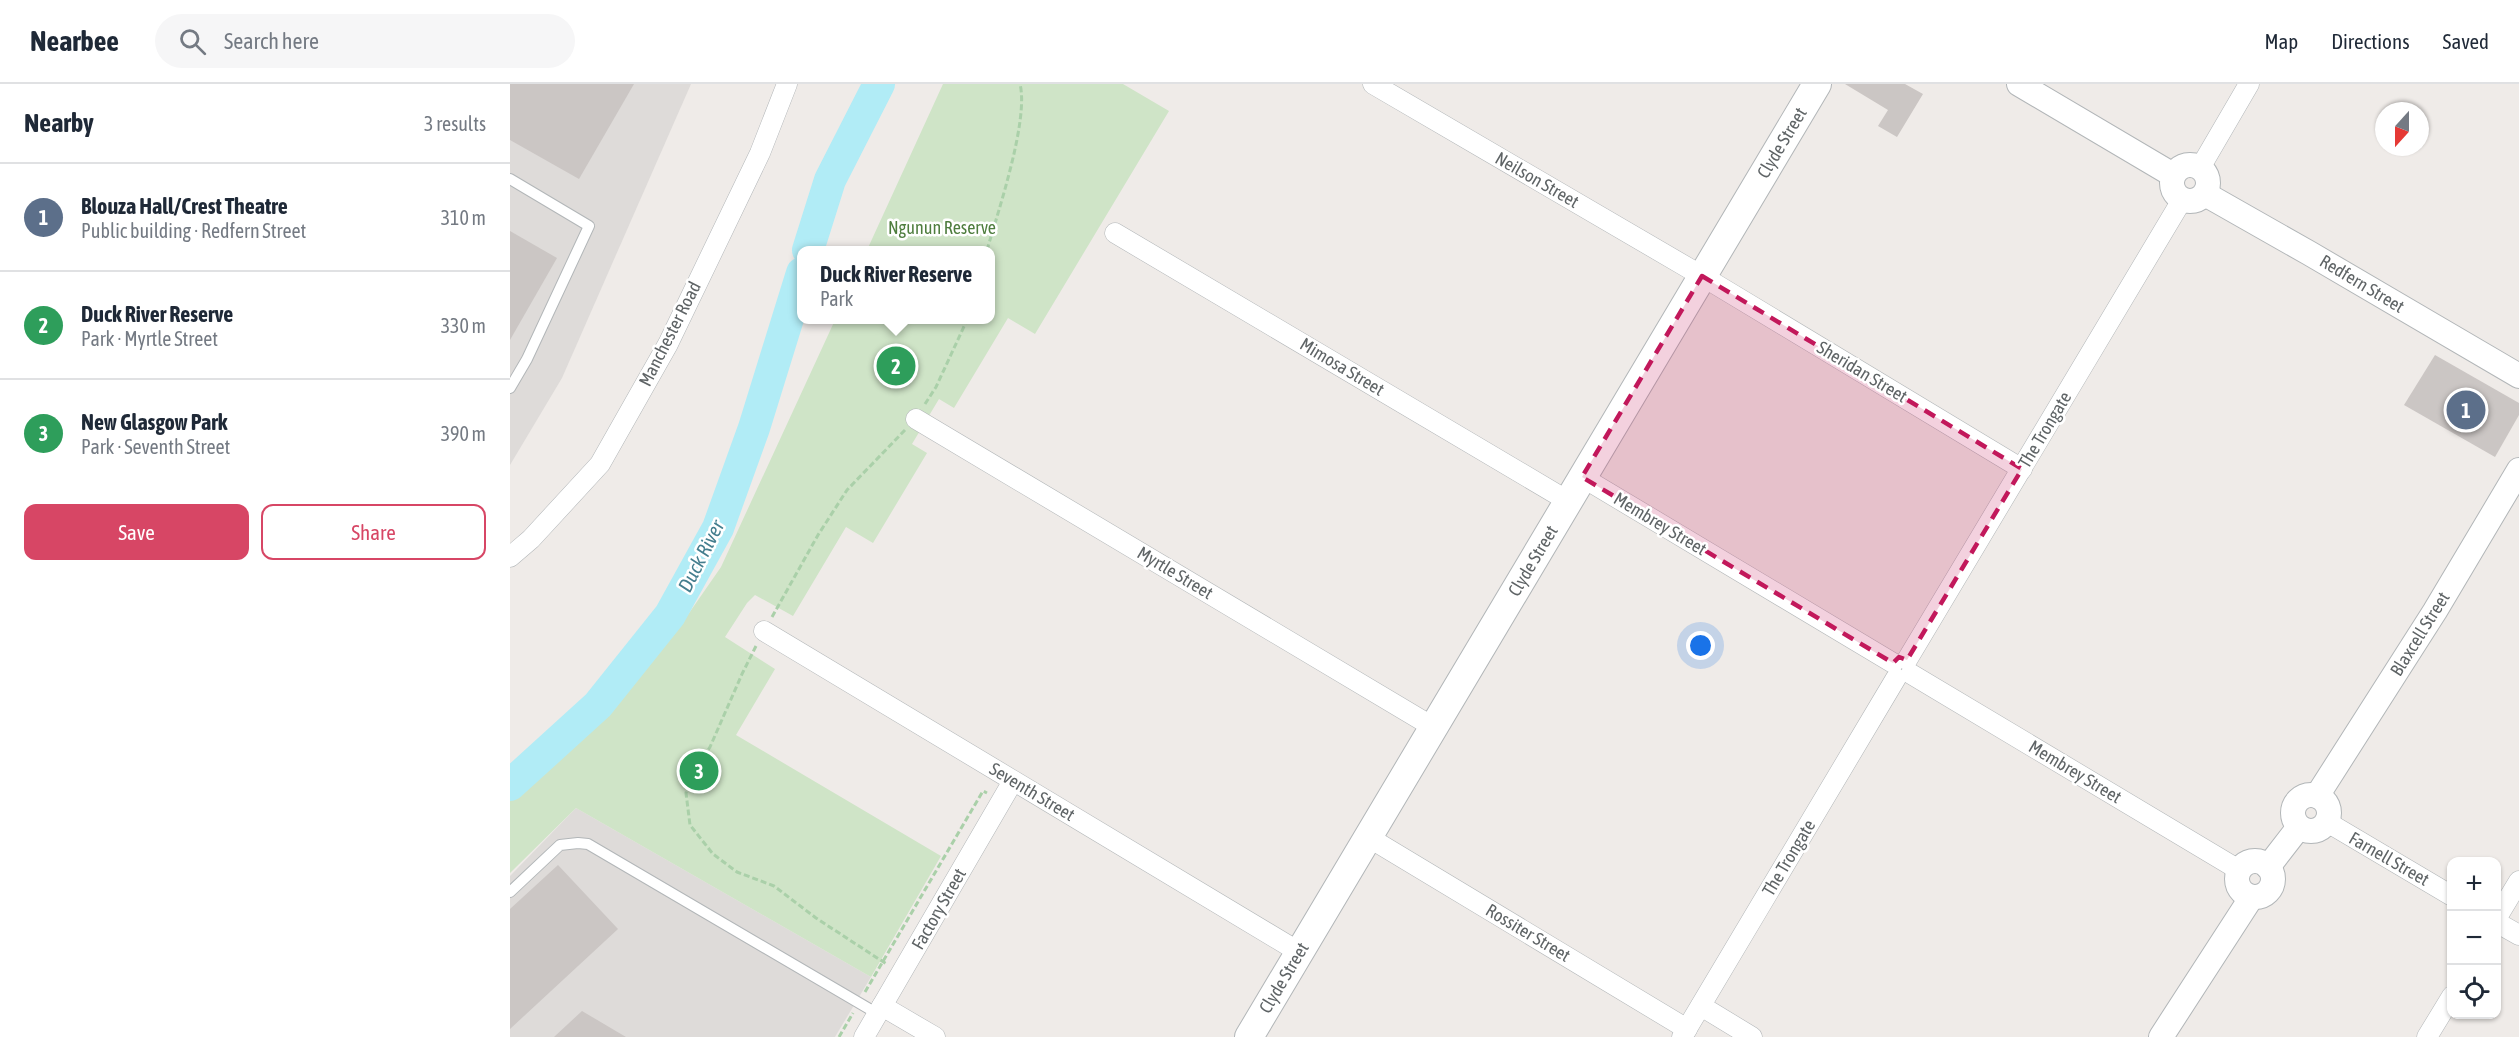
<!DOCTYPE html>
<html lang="en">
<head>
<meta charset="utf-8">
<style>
	:root { --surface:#fff; --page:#f6f6f7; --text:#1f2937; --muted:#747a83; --line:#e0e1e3; --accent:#d74665 }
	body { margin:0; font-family:"Asap Condensed",sans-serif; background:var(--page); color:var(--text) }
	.controls { position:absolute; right:18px; bottom:18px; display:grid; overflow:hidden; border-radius:12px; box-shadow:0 2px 4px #0004 }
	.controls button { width:54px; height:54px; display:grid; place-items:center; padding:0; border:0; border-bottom:2px solid var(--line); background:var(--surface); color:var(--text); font:30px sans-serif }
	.compass { position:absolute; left:1865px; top:18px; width:54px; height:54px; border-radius:50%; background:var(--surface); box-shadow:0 2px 4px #0004; rotate:201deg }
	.you { position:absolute; left:1191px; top:562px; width:21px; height:21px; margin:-15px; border:4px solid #fff; border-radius:50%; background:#1a73e8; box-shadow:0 0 0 9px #1a73e833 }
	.badge { display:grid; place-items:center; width:39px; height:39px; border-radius:50%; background:var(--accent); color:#fff; font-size:20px; font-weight:700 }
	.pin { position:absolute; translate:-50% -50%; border:3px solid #fff; box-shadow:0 2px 6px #0006 }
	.popup { position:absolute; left:287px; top:162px; width:198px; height:78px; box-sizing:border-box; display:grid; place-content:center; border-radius:12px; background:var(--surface); filter:drop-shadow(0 2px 4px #0005); font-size:20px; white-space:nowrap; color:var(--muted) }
	.popup b { font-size:22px; color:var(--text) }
	.popup::after { content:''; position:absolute; left:50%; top:100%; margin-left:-12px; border:12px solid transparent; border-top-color:var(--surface) }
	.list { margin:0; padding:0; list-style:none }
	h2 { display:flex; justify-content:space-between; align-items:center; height:78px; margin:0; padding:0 24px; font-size:26px }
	h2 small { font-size:20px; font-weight:400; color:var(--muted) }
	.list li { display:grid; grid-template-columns:39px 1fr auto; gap:18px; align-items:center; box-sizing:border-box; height:108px; padding:0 24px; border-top:2px solid var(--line) }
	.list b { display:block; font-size:22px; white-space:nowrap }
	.list p { margin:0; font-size:20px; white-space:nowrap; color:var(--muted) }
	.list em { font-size:20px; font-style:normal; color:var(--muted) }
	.actions { display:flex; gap:12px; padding:18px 24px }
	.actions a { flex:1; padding:14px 0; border:2px solid var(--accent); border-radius:12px; text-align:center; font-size:21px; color:var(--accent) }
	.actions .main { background:var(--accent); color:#fff }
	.icon { flex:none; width:33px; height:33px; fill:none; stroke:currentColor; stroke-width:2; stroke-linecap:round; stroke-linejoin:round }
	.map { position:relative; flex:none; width:2009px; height:953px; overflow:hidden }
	header { display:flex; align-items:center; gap:36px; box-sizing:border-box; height:84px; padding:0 30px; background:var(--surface); border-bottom:2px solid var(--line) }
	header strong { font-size:28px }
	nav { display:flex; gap:33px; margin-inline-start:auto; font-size:21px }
	.search { width:420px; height:54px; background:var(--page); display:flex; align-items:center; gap:15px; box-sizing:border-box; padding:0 21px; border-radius:33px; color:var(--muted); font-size:22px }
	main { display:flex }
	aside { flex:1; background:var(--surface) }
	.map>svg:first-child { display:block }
</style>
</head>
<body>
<header>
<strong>Nearbee</strong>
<div class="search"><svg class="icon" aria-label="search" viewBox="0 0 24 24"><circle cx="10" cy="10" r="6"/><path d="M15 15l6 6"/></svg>Search here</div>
<nav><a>Map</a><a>Directions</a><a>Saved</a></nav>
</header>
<main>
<aside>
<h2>Nearby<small>3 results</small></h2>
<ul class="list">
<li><span class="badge" style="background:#5c6f8a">1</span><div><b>Blouza Hall/Crest Theatre</b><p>Public building · Redfern Street</p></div><em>310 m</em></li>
<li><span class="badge" style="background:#2e9e5b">2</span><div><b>Duck River Reserve</b><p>Park · Myrtle Street</p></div><em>330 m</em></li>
<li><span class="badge" style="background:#2e9e5b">3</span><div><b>New Glasgow Park</b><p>Park · Seventh Street</p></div><em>390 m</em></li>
</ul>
<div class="actions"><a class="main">Save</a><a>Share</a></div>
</aside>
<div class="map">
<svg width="2009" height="953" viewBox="0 0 2009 953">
	<rect width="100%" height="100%" fill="#efebe8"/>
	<!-- industrial -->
	<g fill="#dedbd9">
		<polygon points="0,0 181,0 52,294 0,381"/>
		<polygon points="66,724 361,893 325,953 0,953 0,792"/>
	</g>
	<!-- green -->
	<polygon fill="#cfe4c7" points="433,0 613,0 659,27 525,250 498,234 444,324 429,315 402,360 417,369 363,459 336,443 283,532 245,511 237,519 215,553 265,585 226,651 431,772 361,893 66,724 0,789 0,712 124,600 177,532 211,483 325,236 480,236 480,166 357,166"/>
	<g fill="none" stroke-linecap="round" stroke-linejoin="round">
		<!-- river -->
		<g stroke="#b1ecf6" stroke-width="32">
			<polyline points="298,166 320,96 369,0"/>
			<polyline points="0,701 88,621 160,531 208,444 244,344 292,189"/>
		</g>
	</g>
	<!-- building -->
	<g fill="#cbc6c4">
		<polygon points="0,0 124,0 69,95 0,56"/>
		<polygon points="1335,0 1395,0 1413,10 1387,53 1368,42 1378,26"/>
		<polygon points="0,147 47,174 0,256"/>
		<polygon points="1925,271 2009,319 2009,331 1985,373 1894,321"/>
		<polygon points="48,781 108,845 0,945 0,825"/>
		<polygon points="72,927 116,953 44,953"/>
	</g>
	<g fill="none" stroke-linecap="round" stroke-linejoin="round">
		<!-- service casing -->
		<g stroke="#b2b6b8" stroke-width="12">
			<g id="service">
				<polyline points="0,95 79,142 17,275 0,304"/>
				<polyline points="0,808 50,761 68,759 78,760 368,930"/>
			</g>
		</g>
		<!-- minor casing -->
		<g stroke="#b2b6b8" stroke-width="21">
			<g id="minor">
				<polyline points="863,0 1192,192 1512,385"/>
				<polyline points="1690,84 1739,0"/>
				<polyline points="605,149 1058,417"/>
				<polyline points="406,335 923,643"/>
				<polyline points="1072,393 1383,579"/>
				<polyline points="0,473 21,455 90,380 158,260 250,69 277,0"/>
				<polyline points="254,547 789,868"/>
				<polyline points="1397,576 1672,116"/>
				<polyline points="1401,590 1729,786"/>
				<polyline points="1817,738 1942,812"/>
				<polyline points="858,753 1177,945"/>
				<polyline points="1986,835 2009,797"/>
				<polyline points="1986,838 2009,851"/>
				<polyline points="372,922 425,953"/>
				<polyline points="1191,922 1242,953"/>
				<polyline points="354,953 503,697"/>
				<polyline points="1172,953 1386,594"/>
				<polyline points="1917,953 1942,912"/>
			</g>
		</g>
		<!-- tertiary casing -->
		<g stroke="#b2b6b8" stroke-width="26">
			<g id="tertiary">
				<polyline points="1509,0 1663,91"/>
				<circle cx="1680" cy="99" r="18"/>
				<polyline points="1695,110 1799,169 2009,292"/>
				<circle cx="1801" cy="729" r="18"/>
				<polyline points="1807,712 1925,527 2009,386"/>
				<circle cx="1745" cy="795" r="18"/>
				<polyline points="1758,783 1789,743"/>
				<polyline points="1651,953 1741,814"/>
			</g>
		</g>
		<!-- secondary casing -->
		<g stroke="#b2b6b8" stroke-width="30">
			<polyline id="secondary" points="739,953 1307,0"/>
		</g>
		<!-- path -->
		<g stroke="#aad0a9" stroke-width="3" stroke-dasharray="6 3" stroke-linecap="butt">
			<path d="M477,166C488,128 519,36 510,0"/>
			<polyline points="415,320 426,303 457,236"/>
			<polyline points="262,533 308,451 337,406 395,346"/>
			<polyline points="246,562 232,590 200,663 181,692 176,709 180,741 203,770 227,788 264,802 306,834 378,881"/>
			<polyline points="355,908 473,707 477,709"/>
			<polyline points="329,953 343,929"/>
		</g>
		<!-- service -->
		<use href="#service" stroke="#fff" stroke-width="10"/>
		<!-- minor -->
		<use href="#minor" stroke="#fff" stroke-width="20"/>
		<!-- tertiary -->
		<use href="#tertiary" stroke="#fff" stroke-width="24"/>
		<!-- secondary -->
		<use href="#secondary" stroke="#fff" stroke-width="28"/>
	</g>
	<!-- marked area -->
	<path fill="#c2185b" fill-opacity="0.2" stroke="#c2185b" stroke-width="4.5" stroke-dasharray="12 8" stroke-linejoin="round" d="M1192,192L1512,385L1397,576L1389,573L1383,579L1072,393Z"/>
	<g text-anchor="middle" stroke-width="5" stroke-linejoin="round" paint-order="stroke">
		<!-- street labels -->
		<g font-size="18" fill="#5f6466" stroke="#fff">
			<text transform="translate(1272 59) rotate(-59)" y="6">Clyde Street</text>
			<text transform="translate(1027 96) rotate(30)" y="6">Neilson Street</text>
			<text transform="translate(1852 200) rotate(31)" y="6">Redfern Street</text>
			<text transform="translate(160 250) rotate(-63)" y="6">Manchester Road</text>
			<text transform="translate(832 283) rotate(31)" y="6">Mimosa Street</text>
			<text transform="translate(1352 288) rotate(31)" y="6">Sheridan Street</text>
			<text transform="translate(1535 346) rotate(-59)" y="6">The Trongate</text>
			<text transform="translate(1150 440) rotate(31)" y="6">Membrey Street</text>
			<text transform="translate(1023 477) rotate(-59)" y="6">Clyde Street</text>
			<text transform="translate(665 489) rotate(31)" y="6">Myrtle Street</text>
			<text transform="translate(1910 550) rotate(-58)" y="6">Blaxcell Street</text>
			<text transform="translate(1565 688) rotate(31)" y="6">Membrey Street</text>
			<text transform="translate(522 708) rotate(31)" y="6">Seventh Street</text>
			<text transform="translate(1279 774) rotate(-59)" y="6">The Trongate</text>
			<text transform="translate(1879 775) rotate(30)" y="6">Farnell Street</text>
			<text transform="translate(429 825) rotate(-60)" y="6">Factory Street</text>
			<text transform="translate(1018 849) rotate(31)" y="6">Rossiter Street</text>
			<text transform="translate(774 894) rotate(-59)" y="6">Clyde Street</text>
		</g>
		<!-- park labels -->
		<g font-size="18" fill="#4e7d3e" stroke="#fff">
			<text x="432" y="150">Ngunun Reserve</text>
		</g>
		<!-- water labels -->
		<g font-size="20" font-style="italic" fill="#447e8e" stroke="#fff">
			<text transform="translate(191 472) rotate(-63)" y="7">Duck River</text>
		</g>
	</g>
</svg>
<div class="controls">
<button>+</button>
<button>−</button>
<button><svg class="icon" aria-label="locate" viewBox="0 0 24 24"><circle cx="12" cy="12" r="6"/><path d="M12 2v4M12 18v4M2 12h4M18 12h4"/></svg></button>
</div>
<svg class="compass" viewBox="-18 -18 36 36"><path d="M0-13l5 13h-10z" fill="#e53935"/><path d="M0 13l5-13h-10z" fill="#747a83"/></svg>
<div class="you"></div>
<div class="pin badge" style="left:1956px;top:326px;background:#5c6f8a">1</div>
<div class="pin badge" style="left:386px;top:282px;background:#2e9e5b">2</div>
<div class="popup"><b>Duck River Reserve</b>Park</div>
<div class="pin badge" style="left:189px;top:687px;background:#2e9e5b">3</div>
</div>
</main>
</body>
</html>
